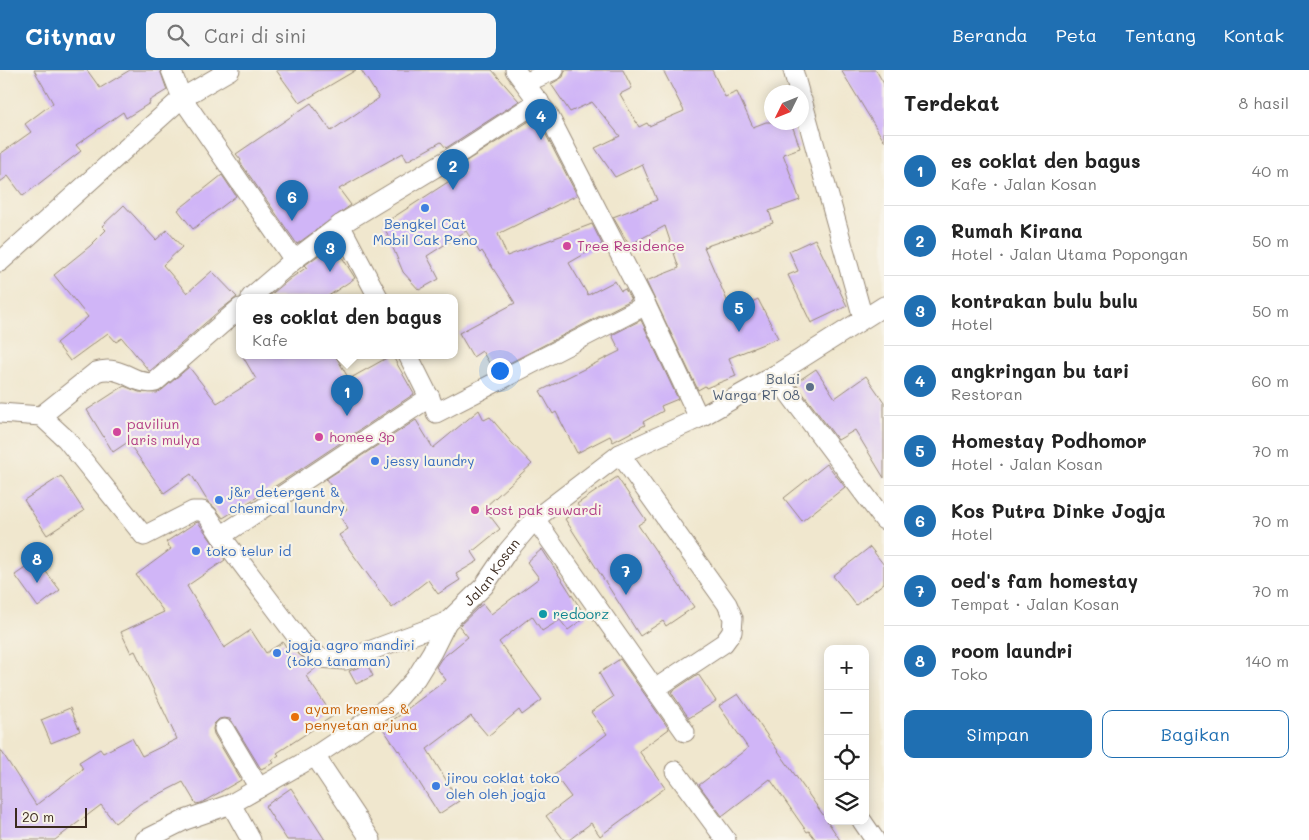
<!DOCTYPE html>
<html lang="id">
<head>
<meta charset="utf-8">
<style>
	:root { --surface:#fff; --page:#f6f6f6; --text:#222; --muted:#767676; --line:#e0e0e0; --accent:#1f6fb2 }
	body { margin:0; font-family:Mali,sans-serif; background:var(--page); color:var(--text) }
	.controls { position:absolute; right:15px; bottom:15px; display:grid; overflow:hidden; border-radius:10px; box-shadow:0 2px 12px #0003 }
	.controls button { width:45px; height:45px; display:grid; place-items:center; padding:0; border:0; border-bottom:1px solid var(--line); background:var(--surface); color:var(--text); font:25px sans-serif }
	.compass { position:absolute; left:764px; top:15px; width:45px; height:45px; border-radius:50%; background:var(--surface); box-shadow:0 2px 12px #0003; rotate:227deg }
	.scale { position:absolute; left:15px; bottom:12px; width:72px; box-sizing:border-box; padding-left:5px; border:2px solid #3b2a1e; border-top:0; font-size:14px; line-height:18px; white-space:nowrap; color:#3b2a1e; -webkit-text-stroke:4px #f7f3e8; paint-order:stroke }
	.you { position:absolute; left:499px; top:300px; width:18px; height:18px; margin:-12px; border:4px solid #fff; border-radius:50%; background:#1a73e8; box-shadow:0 0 0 8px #1a73e833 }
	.badge { display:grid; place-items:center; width:32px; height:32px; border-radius:50%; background:var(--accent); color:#fff; font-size:16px; font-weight:700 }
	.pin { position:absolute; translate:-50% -41px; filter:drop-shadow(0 1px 2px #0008) }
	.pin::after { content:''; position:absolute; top:26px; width:18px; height:15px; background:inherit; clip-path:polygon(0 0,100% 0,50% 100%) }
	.popup { position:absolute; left:236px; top:224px; width:222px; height:65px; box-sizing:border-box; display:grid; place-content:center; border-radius:10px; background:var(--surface); filter:drop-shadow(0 1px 4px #0005); font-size:16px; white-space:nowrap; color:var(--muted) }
	.popup b { font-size:19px; color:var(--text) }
	.popup::after { content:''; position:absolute; left:50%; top:100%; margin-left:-10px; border:10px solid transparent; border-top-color:var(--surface) }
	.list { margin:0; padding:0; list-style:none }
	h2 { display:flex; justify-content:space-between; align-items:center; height:65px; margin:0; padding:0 20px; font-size:21px }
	h2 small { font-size:16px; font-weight:400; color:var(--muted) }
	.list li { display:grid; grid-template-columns:32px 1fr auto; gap:15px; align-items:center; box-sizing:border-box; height:70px; padding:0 20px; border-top:1px solid var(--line) }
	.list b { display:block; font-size:19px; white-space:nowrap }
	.list p { margin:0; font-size:16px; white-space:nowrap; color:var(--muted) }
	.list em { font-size:16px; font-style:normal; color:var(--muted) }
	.actions { display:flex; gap:10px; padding:15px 20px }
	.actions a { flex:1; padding:11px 0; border:1px solid var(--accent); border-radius:10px; text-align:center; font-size:18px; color:var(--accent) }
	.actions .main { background:var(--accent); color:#fff }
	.icon { flex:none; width:28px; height:28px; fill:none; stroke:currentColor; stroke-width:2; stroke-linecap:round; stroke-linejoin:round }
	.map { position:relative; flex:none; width:884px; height:770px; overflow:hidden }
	header { display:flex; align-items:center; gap:30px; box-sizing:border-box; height:70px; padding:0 25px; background:var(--accent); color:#fff }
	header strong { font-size:24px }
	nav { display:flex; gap:28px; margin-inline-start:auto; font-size:18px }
	.search { width:350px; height:45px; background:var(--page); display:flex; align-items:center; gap:12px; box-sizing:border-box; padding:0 18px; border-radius:10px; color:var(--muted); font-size:19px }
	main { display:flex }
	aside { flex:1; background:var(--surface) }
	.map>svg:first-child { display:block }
</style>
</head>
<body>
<header>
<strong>Citynav</strong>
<div class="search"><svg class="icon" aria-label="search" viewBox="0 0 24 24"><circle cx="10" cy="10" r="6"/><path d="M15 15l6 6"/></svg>Cari di sini</div>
<nav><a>Beranda</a><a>Peta</a><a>Tentang</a><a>Kontak</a></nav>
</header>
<main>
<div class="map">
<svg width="884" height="770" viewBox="0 0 884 770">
	<rect width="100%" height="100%" fill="#f7f3e8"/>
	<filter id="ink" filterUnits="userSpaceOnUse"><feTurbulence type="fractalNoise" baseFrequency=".02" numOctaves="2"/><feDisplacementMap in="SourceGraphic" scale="10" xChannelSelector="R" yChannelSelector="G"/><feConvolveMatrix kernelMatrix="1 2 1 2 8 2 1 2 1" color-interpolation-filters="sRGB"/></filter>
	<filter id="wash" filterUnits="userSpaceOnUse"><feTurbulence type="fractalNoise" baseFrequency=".0096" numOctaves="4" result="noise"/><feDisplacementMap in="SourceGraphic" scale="20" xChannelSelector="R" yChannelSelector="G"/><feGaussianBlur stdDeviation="1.12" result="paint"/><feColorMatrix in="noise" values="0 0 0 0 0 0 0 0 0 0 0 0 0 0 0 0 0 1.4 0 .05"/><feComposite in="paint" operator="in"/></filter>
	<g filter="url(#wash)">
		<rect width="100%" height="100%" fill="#f0e7ce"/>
		<g id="blocks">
			<!-- building -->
			<g fill="#d0b5f7">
				<polygon points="34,0 87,0 100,18 130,0 160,0 167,20 149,31 150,33 126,48 123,42 76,75 81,81 23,126 8,106 0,112 0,84 31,62 25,54 53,33"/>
				<polygon points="276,0 356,0 300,33"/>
				<polygon points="361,0 492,0 519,31 446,78 441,72 407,91 403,83 339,119 351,135 297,174 240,92 241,90 236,84 311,33 331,61 379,28"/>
				<polygon points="565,0 623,0 632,18 620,24 639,57 647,53 649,56 684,41 663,0 712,0 725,27 737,22 753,57 766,52 791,52 800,78 783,84 800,130 769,141 773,153 704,177 732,242 758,229 778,268 729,288 736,306 706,318 705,316 698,320 646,211 679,198 665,156 629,175 613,147 657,130 642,94 615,107 595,78 620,66 592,32 570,42 551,14 563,7"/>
				<polygon points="841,0 876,0 884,14 884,71"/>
				<polygon points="534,48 542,57 577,125 498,164 507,186 592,154 602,174 569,193 588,225 615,211 621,221 625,219 631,230 494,301 482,281 473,287 459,263 515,233 482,181 480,183 466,161 427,186 439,209 419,220 403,202 383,154 465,101 460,95"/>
				<polygon points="222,105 236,126 193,159 178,140"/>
				<polygon points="124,135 156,170 167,160 182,177 163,195 187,223 212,201 237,227 219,241 150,301 149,301 122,268 116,272 108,263 70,291 56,273 88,247 54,205 90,176 106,160 102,156"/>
				<polygon points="815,169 847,236 811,253 788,205 798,201 789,181"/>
				<polygon points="334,174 355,208 327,227 268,227 291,208 307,197 305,195"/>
				<polygon points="641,250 678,329 661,336 663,341 643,352 645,355 613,372 610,366 577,383 556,342 553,344 540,321 620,281 612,265"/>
				<polygon points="242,285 335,285 349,309 392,285 414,324 277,415 223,448 215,438 208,432 191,404 164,423 128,372 113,382 87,340 124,316 139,322 157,323 162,320 189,297 217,333 256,309"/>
				<polygon points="816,299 835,328 866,306 884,332 884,408 855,360 838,370 795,313"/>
				<polygon points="479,340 484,350 490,347 512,373 532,394 484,438 500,459 472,482 478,491 456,504 460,510 438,524 428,510 392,538 339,465 348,459 339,445 347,439 326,409 416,350 433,378"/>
				<polygon points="827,394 845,417 802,451 784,428"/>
				<polygon points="61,406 84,441 47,465 24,430"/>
				<polygon points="617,407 646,450 638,455 694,537 666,556 663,551 640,566 565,449 580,439 577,434"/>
				<polygon points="198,452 225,490 187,516 224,578 251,560 266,583 283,572 288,580 291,578 316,598 306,606 333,646 277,683 279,685 272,690 274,693 261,699 233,653 230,649 224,648 219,649 214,654 213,659 214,664 241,710 201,733 196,734 183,712 140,734 115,753 101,735 55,770 0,770 0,679 36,735 83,699 79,692 100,679 103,683 132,668 142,686 177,669 135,581 131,583 121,562 164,542 136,505 171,479 166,472 195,453"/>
				<polygon points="870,477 884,495 884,513 856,535 833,506"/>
				<polygon points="542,479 586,547 568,560 560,550 542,561 532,546 499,572 542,630 522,645 519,640 488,666 471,646 427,679 459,731 439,744 399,680 398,681 382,657 408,640 407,639 446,610 436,597 441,589 468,567 459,556 479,537 483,534 491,544 539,508 527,492"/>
				<polygon points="37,490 60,520 38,537 15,505"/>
				<polygon points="620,589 669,659 639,681 665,718 600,766 591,753 569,770 564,770 546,746 571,727 554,704 607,664 591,642 613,627 599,603"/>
				<polygon points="367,594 373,606 356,614 349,601"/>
				<polygon points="698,604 716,631 689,648 671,622"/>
				<polygon points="738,624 826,749 840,770 816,770 809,761 807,762 770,709 722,746 699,715 748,678 719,636"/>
				<polygon points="70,638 80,661 51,673 41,650"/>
				<polygon points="291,718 316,756 325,770 287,770 265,736"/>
			</g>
		</g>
	</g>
	<g filter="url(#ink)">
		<use href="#blocks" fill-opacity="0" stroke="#968876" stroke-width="1"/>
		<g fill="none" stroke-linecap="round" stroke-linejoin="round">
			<!-- street casing -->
			<g stroke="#968876" stroke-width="21">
				<g id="street">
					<polyline points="171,0 182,28 294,190"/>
					<polyline points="515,0 549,46 646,235 699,348"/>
					<polyline points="793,0 799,22"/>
					<polyline points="525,13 554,0"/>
					<polyline points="802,30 863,248"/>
					<polyline points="340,155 378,227"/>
					<polyline points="0,192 182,28 230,0"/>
					<polyline points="251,227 294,190 340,155 464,80 539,31"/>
					<polyline points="408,285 435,339"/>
					<polyline points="775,305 884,450"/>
					<polyline points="0,343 41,346 66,369 144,466 193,441 202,441 208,446 221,466 300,571 320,588 345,590 447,552"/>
					<polyline points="436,343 646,235"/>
					<path d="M41,346L96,302C121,293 136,317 155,312L240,238"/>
					<polyline points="620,384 727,534 733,548 732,562 724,573 655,619"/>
					<polyline points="535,449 685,662"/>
					<polyline points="221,466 430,327"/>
					<polyline points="224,659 259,718"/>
					<polyline points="315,686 371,770"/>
					<polyline points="675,701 726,770"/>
					<polyline points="231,734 251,770"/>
					<polyline points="862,751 875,770"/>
					<path id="s1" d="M145,770L185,750L231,734L315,686L394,633L416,608L432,582L447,552L484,516L507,482L535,449L620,384L699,348L775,305L884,236"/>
				</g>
			</g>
			<!-- street -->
			<use href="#street" stroke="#fff" stroke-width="19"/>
		</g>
	</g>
	<!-- markers -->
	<g fill="#3f7fe0" stroke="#f7f3e8" stroke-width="2">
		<circle cx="425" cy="138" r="5"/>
		<circle cx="375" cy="391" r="5"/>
		<circle cx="219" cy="430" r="5"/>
		<circle cx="196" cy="481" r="5"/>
		<circle cx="277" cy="583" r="5"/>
		<circle cx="436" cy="716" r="5"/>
	</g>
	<g fill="#d1479c" stroke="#f7f3e8" stroke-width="2">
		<circle cx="567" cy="176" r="5"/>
		<circle cx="117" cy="362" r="5"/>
		<circle cx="319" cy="367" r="5"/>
		<circle cx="475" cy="440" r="5"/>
	</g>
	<circle fill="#5c6f8a" stroke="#f7f3e8" stroke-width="2" cx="810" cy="317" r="5"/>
	<circle fill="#0f9aa8" stroke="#f7f3e8" stroke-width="2" cx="543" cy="544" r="5"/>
	<circle fill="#e8710a" stroke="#f7f3e8" stroke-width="2" cx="295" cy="647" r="5"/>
	<g text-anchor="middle" stroke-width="4.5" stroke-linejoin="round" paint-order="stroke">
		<!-- shop labels -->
		<g font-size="14" fill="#366cbe" stroke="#f7f3e8" text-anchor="start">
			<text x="425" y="159" text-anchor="middle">Bengkel Cat<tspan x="425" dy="16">Mobil Cak Peno</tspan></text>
			<text x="385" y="396">jessy laundry</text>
			<text x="229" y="427">j&amp;r detergent &amp;<tspan x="229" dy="16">chemical laundry</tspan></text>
			<text x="206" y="486">toko telur id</text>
			<text x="287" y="580">jogja agro mandiri<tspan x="287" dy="16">(toko tanaman)</tspan></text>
			<text x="446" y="713">jirou coklat toko<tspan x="446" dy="16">oleh oleh jogja</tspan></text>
		</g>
		<!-- hotel labels -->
		<g font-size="14" fill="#b23c85" stroke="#f7f3e8" text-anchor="start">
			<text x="577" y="181">Tree Residence</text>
			<text x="127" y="359">paviliun<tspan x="127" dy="16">laris mulya</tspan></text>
			<text x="329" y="372">homee 3p</text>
			<text x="485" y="445">kost pak suwardi</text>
		</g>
		<!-- service labels -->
		<g font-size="14" fill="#4e5e75" stroke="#f7f3e8" text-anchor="end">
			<text x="800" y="314">Balai<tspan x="800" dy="16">Warga RT 08</tspan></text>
		</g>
		<!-- street labels -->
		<g font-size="14" fill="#3b2a1e" stroke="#f7f3e8">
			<text dy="5" stroke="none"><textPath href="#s1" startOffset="450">Jalan Kosan</textPath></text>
		</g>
		<!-- culture labels -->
		<g font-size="14" fill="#0d838f" stroke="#f7f3e8" text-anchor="start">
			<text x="553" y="549">redoorz</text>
		</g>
		<!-- food labels -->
		<g font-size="14" fill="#c56008" stroke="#f7f3e8" text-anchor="start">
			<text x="305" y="644">ayam kremes &amp;<tspan x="305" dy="16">penyetan arjuna</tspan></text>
		</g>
	</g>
</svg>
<div class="controls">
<button>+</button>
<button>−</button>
<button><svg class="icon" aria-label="locate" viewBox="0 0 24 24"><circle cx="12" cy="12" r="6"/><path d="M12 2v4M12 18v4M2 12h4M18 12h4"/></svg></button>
<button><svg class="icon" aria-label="layers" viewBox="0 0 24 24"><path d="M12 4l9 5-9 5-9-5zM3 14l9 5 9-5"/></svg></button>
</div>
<svg class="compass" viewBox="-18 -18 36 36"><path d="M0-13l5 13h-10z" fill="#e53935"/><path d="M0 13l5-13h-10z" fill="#767676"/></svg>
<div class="scale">20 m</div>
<div class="you"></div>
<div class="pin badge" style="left:347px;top:346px">1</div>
<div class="popup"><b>es coklat den bagus</b>Kafe</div>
<div class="pin badge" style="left:453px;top:120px">2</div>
<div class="pin badge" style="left:330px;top:202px">3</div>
<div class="pin badge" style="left:541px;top:70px">4</div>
<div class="pin badge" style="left:739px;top:262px">5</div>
<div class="pin badge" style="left:292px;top:151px">6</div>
<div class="pin badge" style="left:626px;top:525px">7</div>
<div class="pin badge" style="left:37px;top:513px">8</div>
</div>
<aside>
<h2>Terdekat<small>8 hasil</small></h2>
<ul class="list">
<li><span class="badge">1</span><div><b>es coklat den bagus</b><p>Kafe · Jalan Kosan</p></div><em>40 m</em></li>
<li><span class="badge">2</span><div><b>Rumah Kirana</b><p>Hotel · Jalan Utama Popongan</p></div><em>50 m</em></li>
<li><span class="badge">3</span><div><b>kontrakan bulu bulu</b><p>Hotel</p></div><em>50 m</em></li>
<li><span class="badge">4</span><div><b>angkringan bu tari</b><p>Restoran</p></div><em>60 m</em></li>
<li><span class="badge">5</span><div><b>Homestay Podhomor</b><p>Hotel · Jalan Kosan</p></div><em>70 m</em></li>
<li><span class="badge">6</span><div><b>Kos Putra Dinke Jogja</b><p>Hotel</p></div><em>70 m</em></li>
<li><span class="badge">7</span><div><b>oed's fam homestay</b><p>Tempat · Jalan Kosan</p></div><em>70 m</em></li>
<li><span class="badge">8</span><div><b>room laundri</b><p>Toko</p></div><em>140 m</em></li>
</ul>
<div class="actions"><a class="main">Simpan</a><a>Bagikan</a></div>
</aside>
</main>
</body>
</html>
